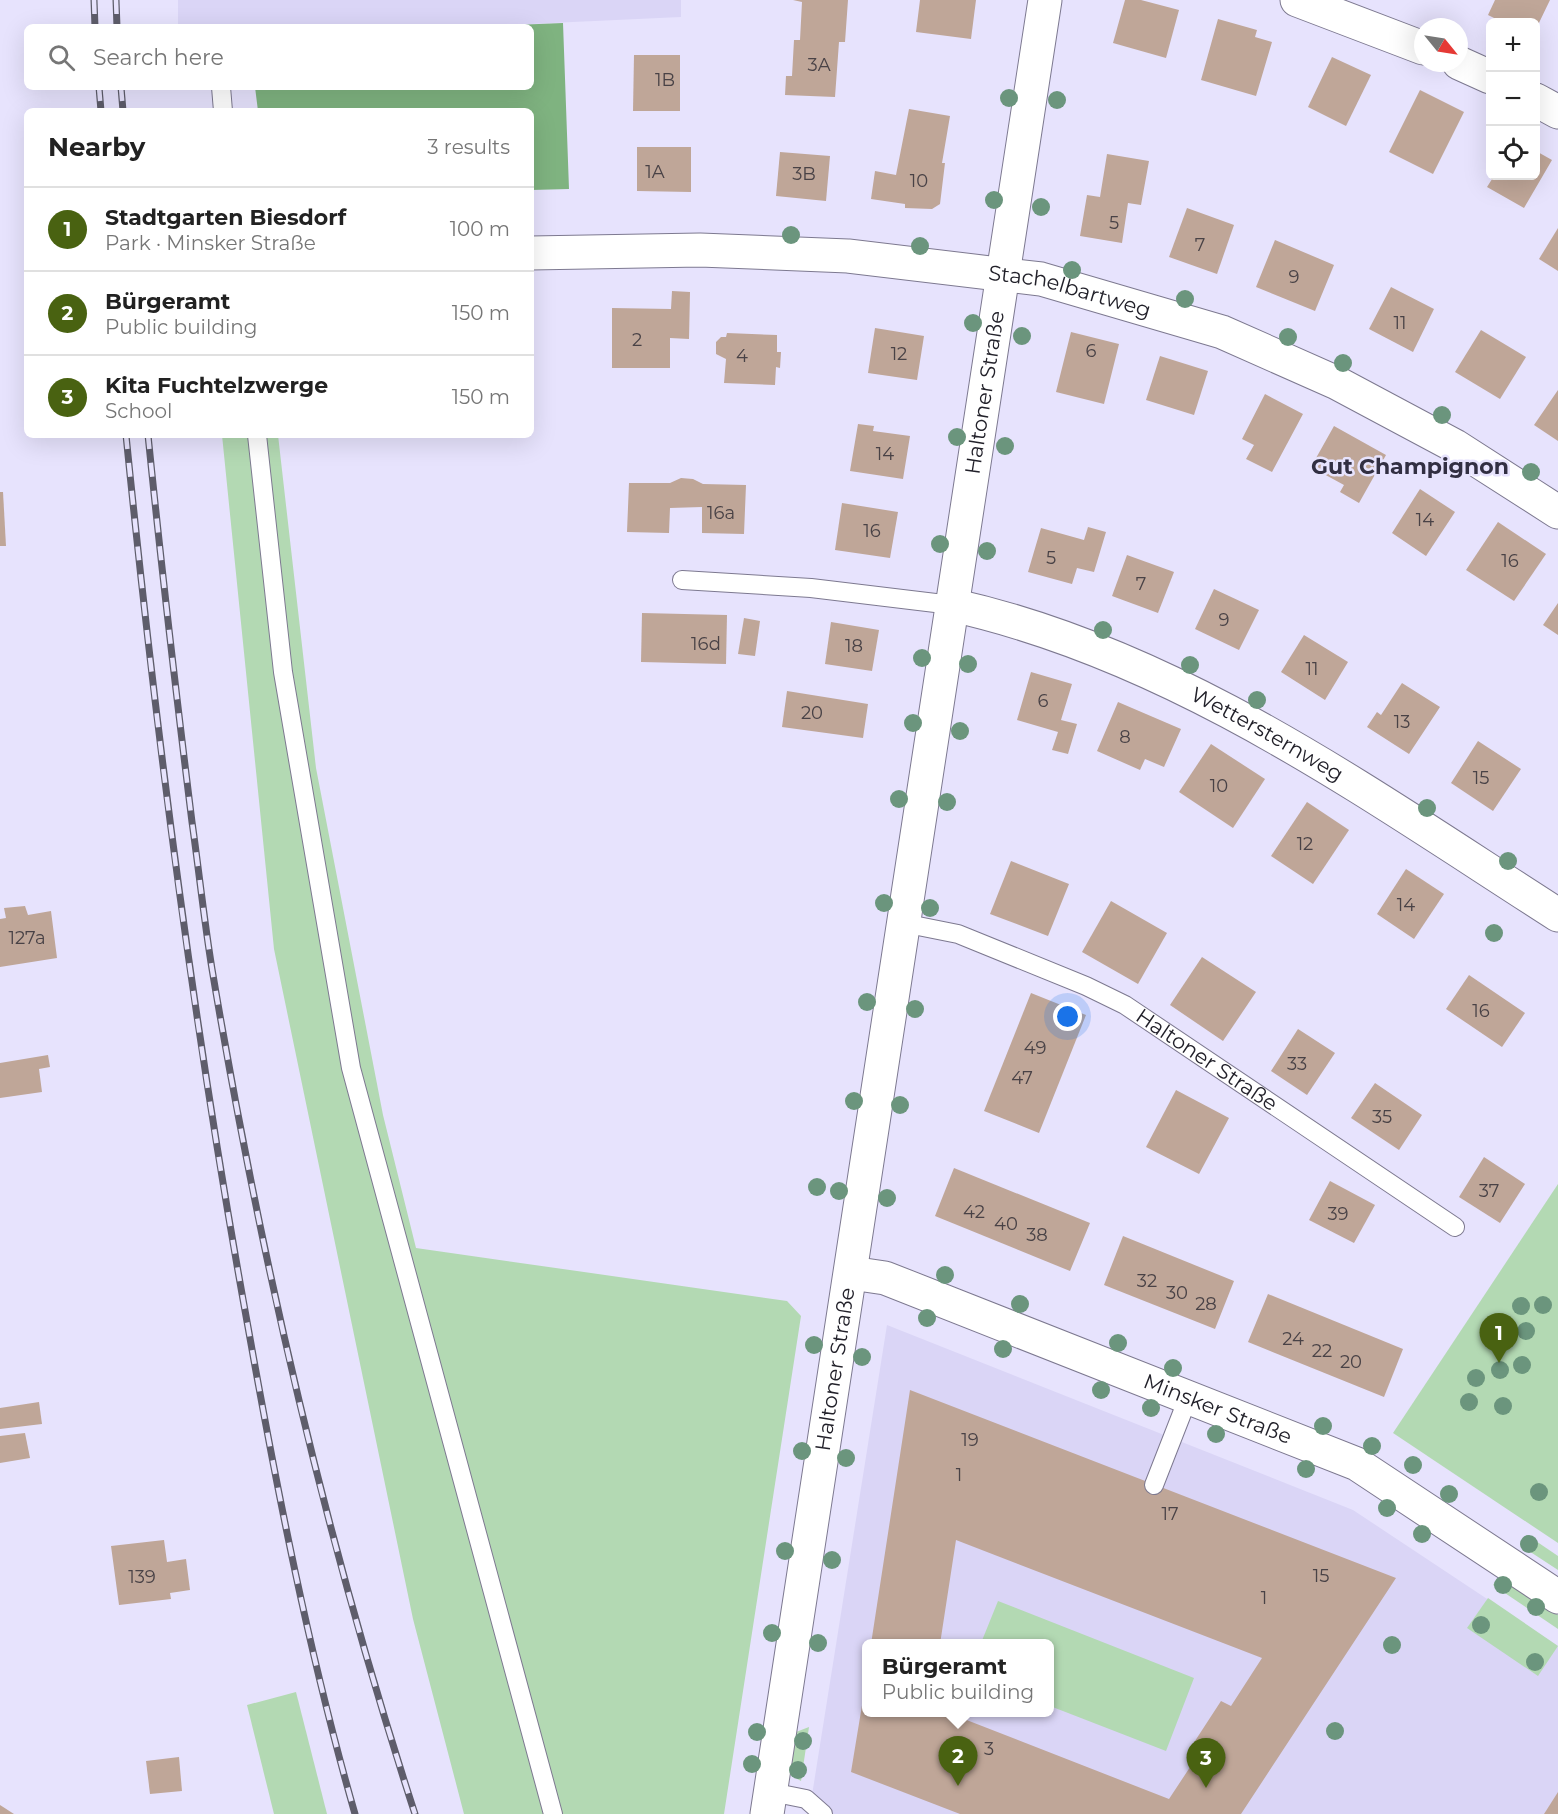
<!DOCTYPE html>
<html lang="en">
<head>
<meta charset="utf-8">
<style>
	:root { --surface:#fff; --page:#f6f6f6; --text:#222; --muted:#767676; --line:#e0e0e0; --accent:#496211 }
	body { margin:0; font-family:Montserrat,sans-serif; background:var(--page); color:var(--text) }
	.controls { position:absolute; right:18px; top:18px; display:grid; overflow:hidden; border-radius:9px; box-shadow:0 6px 24px #0002 }
	.controls button { width:54px; height:54px; display:grid; place-items:center; padding:0; border:0; border-bottom:2px solid var(--line); background:var(--surface); color:var(--text); font:30px sans-serif }
	.compass { position:absolute; left:1414px; top:18px; width:54px; height:54px; border-radius:50%; background:var(--surface); box-shadow:0 6px 24px #0002; rotate:120deg }
	.you { position:absolute; left:1068px; top:1017px; width:21px; height:21px; margin:-15px; border:4px solid #fff; border-radius:50%; background:#1a73e8; box-shadow:0 0 0 9px #1a73e833 }
	.badge { display:grid; place-items:center; width:39px; height:39px; border-radius:50%; background:var(--accent); color:#fff; font-size:20px; font-weight:700 }
	.pin { position:absolute; translate:-50% -50px; filter:drop-shadow(0 2px 3px #0008) }
	.pin::after { content:''; position:absolute; top:32px; width:21px; height:18px; background:inherit; clip-path:polygon(0 0,100% 0,50% 100%) }
	.popup { position:absolute; left:862px; top:1639px; width:192px; height:78px; box-sizing:border-box; display:grid; place-content:center; border-radius:9px; background:var(--surface); filter:drop-shadow(0 2px 4px #0005); font-size:20px; white-space:nowrap; color:var(--muted) }
	.popup b { font-size:22px; color:var(--text) }
	.popup::after { content:''; position:absolute; left:50%; top:100%; margin-left:-12px; border:12px solid transparent; border-top-color:var(--surface) }
	.list { margin:0; padding:0; list-style:none }
	h2 { display:flex; justify-content:space-between; align-items:center; height:78px; margin:0; padding:0 24px; font-size:26px }
	h2 small { font-size:20px; font-weight:400; color:var(--muted) }
	.list li { display:grid; grid-template-columns:39px 1fr auto; gap:18px; align-items:center; box-sizing:border-box; height:84px; padding:0 24px; border-top:2px solid var(--line) }
	.list b { display:block; font-size:22px; white-space:nowrap }
	.list p { margin:0; font-size:20px; white-space:nowrap; color:var(--muted) }
	.list em { font-size:20px; font-style:normal; color:var(--muted) }
	.icon { flex:none; width:33px; height:33px; fill:none; stroke:currentColor; stroke-width:2; stroke-linecap:round; stroke-linejoin:round }
	.map { position:relative; flex:none; width:1558px; height:1814px; overflow:hidden }
	.search { position:absolute; background:var(--surface); box-shadow:0 6px 24px #0002; left:24px; top:24px; width:510px; height:66px; display:flex; align-items:center; gap:15px; box-sizing:border-box; padding:0 21px; border-radius:9px; color:var(--muted); font-size:22px }
	.panel { position:absolute; background:var(--surface); box-shadow:0 6px 24px #0002; left:24px; top:108px; width:510px; height:330px; border-radius:9px }
	.map>svg:first-child { display:block }
</style>
</head>
<body>
<div class="map">
<svg width="1558" height="1814" viewBox="0 0 1558 1814">
	<rect width="100%" height="100%" fill="#e7e3fd"/>
	<!-- built -->
	<g fill="#dad5f6" fill-rule="evenodd">
		<polygon points="178,0 681,0 681,17 465,27 178,27"/>
		<path d="M887,1325L1353,1510L1558,1646V1814H809ZM866,1644H1050V1712H866Z"/>
	</g>
	<!-- green -->
	<g fill="#b3d9b3">
		<polygon points="222,435 278,435 316,768 383,1115 416,1248 787,1301 801,1316 724,1814 464,1814 413,1619 274,949"/>
		<polygon points="1558,1184 1558,1543 1393,1433"/>
		<polygon points="1527,1535 1558,1556 1558,1570 1520,1545"/>
		<polygon points="1500,1575 1558,1615 1558,1629 1493,1585"/>
		<polygon points="1488,1598 1558,1646 1538,1676 1467,1628"/>
		<polygon points="998,1601 1194,1678 1166,1751 1050,1706 1050,1644 981,1643"/>
		<polygon points="296,1692 327,1814 274,1814 247,1705"/>
		<polygon points="809,1727 801,1781 790,1775 796,1732"/>
	</g>
	<!-- forest -->
	<polygon fill="#7fb380" points="563,23 569,189 531,190 531,111 258,111 255,87 531,87 531,27 465,27"/>
	<!-- building -->
	<g fill="#bfa698">
		<polygon points="793,0 848,0 845,42 839,42 835,97 785,95 786,76 792,76 794,40 800,40 802,2"/>
		<polygon points="920,0 976,0 971,39 916,32"/>
		<polygon points="1125,0 1141,0 1179,10 1166,58 1113,43"/>
		<polygon points="1495,0 1550,0 1536,29 1536,22 1502,22 1488,15"/>
		<polygon points="1218,19 1257,30 1255,37 1272,42 1256,96 1201,80"/>
		<polygon points="634,55 680,55 680,111 633,111"/>
		<polygon points="1332,57 1371,75 1346,126 1308,107"/>
		<polygon points="1420,90 1464,112 1433,174 1389,152"/>
		<polygon points="909,109 950,116 942,163 945,163 940,204 932,209 905,208 905,204 871,199 875,171 896,175"/>
		<polygon points="637,147 691,147 691,192 637,191"/>
		<polygon points="1536,151 1552,160 1524,208 1487,187 1494,176 1536,176"/>
		<polygon points="780,152 830,156 826,201 776,196"/>
		<polygon points="1107,154 1149,161 1141,205 1128,203 1122,243 1080,236 1087,195 1100,197"/>
		<polygon points="1187,208 1234,225 1217,274 1169,257"/>
		<polygon points="1558,228 1558,271 1539,259"/>
		<polygon points="1275,240 1334,265 1315,311 1256,287"/>
		<polygon points="1391,287 1434,309 1413,352 1369,329"/>
		<polygon points="672,291 690,292 689,339 670,338 670,368 612,368 612,308 671,309"/>
		<polygon points="875,328 924,336 917,380 868,373"/>
		<polygon points="1481,330 1526,357 1500,399 1455,372"/>
		<polygon points="1071,332 1119,344 1104,404 1056,392"/>
		<polygon points="727,333 777,335 777,352 781,352 780,368 776,367 775,385 724,383 726,359 716,354 716,342 721,337 726,337"/>
		<polygon points="1160,356 1208,371 1194,415 1146,400"/>
		<polygon points="1558,390 1558,441 1534,425"/>
		<polygon points="1265,394 1303,414 1272,472 1246,459 1254,445 1242,439"/>
		<polygon points="858,424 874,426 873,431 910,436 903,479 850,471"/>
		<polygon points="1334,426 1386,455 1359,503 1340,492 1344,485 1311,467"/>
		<polygon points="681,478 693,479 703,484 746,485 744,534 702,533 702,507 670,508 669,533 627,532 629,483 670,483"/>
		<polygon points="1420,489 1455,512 1426,556 1392,533"/>
		<polygon points="0,492 3,492 6,546 0,546"/>
		<polygon points="842,503 898,512 890,558 835,550"/>
		<polygon points="1498,522 1546,554 1514,601 1466,570"/>
		<polygon points="1088,527 1106,532 1094,572 1077,568 1072,584 1028,572 1041,528 1084,540"/>
		<polygon points="1127,555 1174,572 1158,613 1112,596"/>
		<polygon points="1214,589 1259,610 1239,650 1195,629"/>
		<polygon points="1558,603 1558,635 1543,625"/>
		<polygon points="642,613 727,615 726,664 641,662"/>
		<polygon points="744,618 760,621 755,656 738,654"/>
		<polygon points="831,622 879,630 872,671 825,664"/>
		<polygon points="1304,635 1348,662 1325,700 1281,672"/>
		<polygon points="1031,672 1072,684 1061,720 1077,724 1068,754 1052,750 1058,732 1017,720"/>
		<polygon points="1402,683 1440,707 1409,754 1367,727 1377,712 1381,715"/>
		<polygon points="787,691 868,704 863,738 782,727"/>
		<polygon points="1118,702 1181,729 1164,767 1145,759 1140,770 1097,751"/>
		<polygon points="1478,741 1521,769 1493,811 1451,783"/>
		<polygon points="1211,744 1265,779 1233,828 1179,792"/>
		<polygon points="1307,802 1349,830 1313,884 1271,856"/>
		<polygon points="1011,861 1069,884 1048,936 990,914"/>
		<polygon points="1406,869 1444,894 1414,939 1377,914"/>
		<polygon points="1111,901 1167,933 1138,984 1082,952"/>
		<polygon points="25,906 28,915 51,911 57,958 0,967 0,919 6,918 4,908"/>
		<polygon points="1202,957 1256,992 1223,1041 1170,1005"/>
		<polygon points="1469,975 1525,1013 1502,1047 1446,1009"/>
		<polygon points="1031,993 1086,1015 1039,1133 984,1111"/>
		<polygon points="1298,1029 1335,1053 1307,1095 1271,1071"/>
		<polygon points="48,1055 50,1067 39,1069 42,1092 0,1098 0,1063"/>
		<polygon points="1375,1083 1422,1115 1399,1150 1351,1118"/>
		<polygon points="1176,1090 1229,1118 1199,1174 1146,1147"/>
		<polygon points="1484,1157 1525,1184 1500,1223 1459,1197"/>
		<polygon points="954,1168 1090,1223 1070,1271 935,1216"/>
		<polygon points="1330,1181 1375,1205 1354,1243 1309,1220"/>
		<polygon points="1123,1236 1234,1281 1215,1329 1104,1285"/>
		<polygon points="1268,1294 1403,1349 1384,1397 1248,1342"/>
		<polygon points="910,1390 1396,1578 1241,1814 960,1814 851,1772 866,1681 866,1712 946,1712 1169,1799 1202,1749 1193,1744 1221,1701 1231,1706 1262,1658 956,1540 940,1644 871,1644"/>
		<polygon points="39,1402 42,1424 0,1429 0,1408"/>
		<polygon points="25,1433 30,1458 0,1463 0,1436"/>
		<polygon points="164,1540 167,1562 186,1559 190,1590 170,1593 171,1599 119,1605 111,1546"/>
		<polygon points="179,1757 182,1791 150,1794 146,1761"/>
		<polygon points="1558,1792 1558,1814 1544,1814"/>
		<polygon points="0,1805 14,1814 0,1814"/>
	</g>
	<g fill="none" stroke-linecap="round" stroke-linejoin="round">
		<!-- service casing -->
		<g stroke="#7d7990" stroke-width="20">
			<g id="service">
				<polyline points="221,87 223,111"/>
				<polyline points="257,435 283,672 351,1068 553,1814"/>
				<polyline points="682,580 811,588 952,605"/>
				<path id="s1" d="M903,923L958,934L1086,986L1125,1005L1455,1227"/>
				<polyline points="1154,1485 1188,1398"/>
				<polyline points="771,1792 806,1799 823,1814"/>
			</g>
		</g>
		<!-- minor casing -->
		<g stroke="#7d7990" stroke-width="35">
			<g id="minor">
				<polyline points="1297,0 1423,48"/>
				<polyline points="1459,63 1490,77"/>
				<polyline points="1536,100 1558,112"/>
				<path id="s2" d="M531,253L700,250L848,256L1041,279L1222,332L1337,383L1455,446L1558,512"/>
				<path id="s3" d="M952,605C1177,655 1367,793 1558,915"/>
				<path id="s4" d="M851,1273L885,1278L1357,1464L1558,1597"/>
				<path id="s5" d="M767,1814L1045,0"/>
			</g>
		</g>
		<!-- service -->
		<use href="#service" stroke="#fff" stroke-width="18"/>
		<!-- minor -->
		<use href="#minor" stroke="#fff" stroke-width="33"/>
		<!-- rail casing -->
		<g stroke="#5e5d6b" stroke-width="7">
			<g id="rail">
				<polyline points="94,0 95,27"/>
				<polyline points="116,0 117,27"/>
				<polyline points="99,87 101,111"/>
				<polyline points="121,87 123,111"/>
				<path d="M126,435C156,734 194,1031 248,1327C277,1490 309,1654 355,1814"/>
				<path d="M148,435C161,564 176,693 192,822C199,871 204,920 212,969C260,1255 325,1538 415,1814"/>
			</g>
		</g>
		<!-- rail -->
		<use href="#rail" stroke="#e7e3fd" stroke-width="4.5" stroke-dasharray="14" stroke-linecap="butt"/>
	</g>
	<!-- trees -->
	<g fill="#6b957d">
		<circle cx="1009" cy="98" r="9"/>
		<circle cx="1057" cy="100" r="9"/>
		<circle cx="994" cy="200" r="9"/>
		<circle cx="1041" cy="207" r="9"/>
		<circle cx="791" cy="235" r="9"/>
		<circle cx="920" cy="246" r="9"/>
		<circle cx="1072" cy="270" r="9"/>
		<circle cx="1185" cy="299" r="9"/>
		<circle cx="973" cy="323" r="9"/>
		<circle cx="1022" cy="336" r="9"/>
		<circle cx="1288" cy="337" r="9"/>
		<circle cx="1343" cy="363" r="9"/>
		<circle cx="1442" cy="415" r="9"/>
		<circle cx="957" cy="437" r="9"/>
		<circle cx="1005" cy="446" r="9"/>
		<circle cx="1531" cy="472" r="9"/>
		<circle cx="940" cy="544" r="9"/>
		<circle cx="987" cy="551" r="9"/>
		<circle cx="1103" cy="630" r="9"/>
		<circle cx="922" cy="658" r="9"/>
		<circle cx="968" cy="664" r="9"/>
		<circle cx="1190" cy="665" r="9"/>
		<circle cx="1257" cy="700" r="9"/>
		<circle cx="913" cy="723" r="9"/>
		<circle cx="960" cy="731" r="9"/>
		<circle cx="899" cy="799" r="9"/>
		<circle cx="947" cy="802" r="9"/>
		<circle cx="1427" cy="808" r="9"/>
		<circle cx="1508" cy="861" r="9"/>
		<circle cx="884" cy="903" r="9"/>
		<circle cx="930" cy="908" r="9"/>
		<circle cx="1494" cy="933" r="9"/>
		<circle cx="867" cy="1002" r="9"/>
		<circle cx="915" cy="1009" r="9"/>
		<circle cx="854" cy="1101" r="9"/>
		<circle cx="900" cy="1105" r="9"/>
		<circle cx="817" cy="1187" r="9"/>
		<circle cx="839" cy="1191" r="9"/>
		<circle cx="887" cy="1198" r="9"/>
		<circle cx="945" cy="1275" r="9"/>
		<circle cx="1020" cy="1304" r="9"/>
		<circle cx="1543" cy="1305" r="9"/>
		<circle cx="1521" cy="1306" r="9"/>
		<circle cx="927" cy="1318" r="9"/>
		<circle cx="1526" cy="1331" r="9"/>
		<circle cx="1503" cy="1335" r="9"/>
		<circle cx="1118" cy="1343" r="9"/>
		<circle cx="814" cy="1345" r="9"/>
		<circle cx="1003" cy="1349" r="9"/>
		<circle cx="862" cy="1357" r="9"/>
		<circle cx="1522" cy="1365" r="9"/>
		<circle cx="1173" cy="1368" r="9"/>
		<circle cx="1500" cy="1370" r="9"/>
		<circle cx="1476" cy="1378" r="9"/>
		<circle cx="1101" cy="1390" r="9"/>
		<circle cx="1469" cy="1402" r="9"/>
		<circle cx="1503" cy="1406" r="9"/>
		<circle cx="1151" cy="1408" r="9"/>
		<circle cx="1323" cy="1426" r="9"/>
		<circle cx="1216" cy="1434" r="9"/>
		<circle cx="1372" cy="1446" r="9"/>
		<circle cx="802" cy="1451" r="9"/>
		<circle cx="846" cy="1458" r="9"/>
		<circle cx="1413" cy="1465" r="9"/>
		<circle cx="1306" cy="1469" r="9"/>
		<circle cx="1539" cy="1492" r="9"/>
		<circle cx="1449" cy="1494" r="9"/>
		<circle cx="1387" cy="1508" r="9"/>
		<circle cx="1422" cy="1534" r="9"/>
		<circle cx="1529" cy="1544" r="9"/>
		<circle cx="785" cy="1551" r="9"/>
		<circle cx="832" cy="1560" r="9"/>
		<circle cx="1503" cy="1585" r="9"/>
		<circle cx="1536" cy="1607" r="9"/>
		<circle cx="1481" cy="1625" r="9"/>
		<circle cx="772" cy="1633" r="9"/>
		<circle cx="818" cy="1643" r="9"/>
		<circle cx="1392" cy="1645" r="9"/>
		<circle cx="1535" cy="1662" r="9"/>
		<circle cx="1335" cy="1731" r="9"/>
		<circle cx="757" cy="1732" r="9"/>
		<circle cx="803" cy="1741" r="9"/>
		<circle cx="752" cy="1764" r="9"/>
		<circle cx="798" cy="1770" r="9"/>
	</g>
	<g text-anchor="middle" stroke-width="5" stroke-linejoin="round" paint-order="stroke">
		<!-- number labels -->
		<g font-size="18" fill="#494246">
			<text x="819" y="71">3A</text>
			<text x="665" y="86">1B</text>
			<text x="655" y="178">1A</text>
			<text x="804" y="180">3B</text>
			<text x="919" y="187">10</text>
			<text x="1114" y="229">5</text>
			<text x="1200" y="251">7</text>
			<text x="1294" y="283">9</text>
			<text x="1400" y="329">11</text>
			<text x="637" y="346">2</text>
			<text x="1091" y="357">6</text>
			<text x="899" y="360">12</text>
			<text x="742" y="362">4</text>
			<text x="885" y="460">14</text>
			<text x="721" y="519">16a</text>
			<text x="1425" y="526">14</text>
			<text x="872" y="537">16</text>
			<text x="1051" y="564">5</text>
			<text x="1510" y="567">16</text>
			<text x="1141" y="590">7</text>
			<text x="1224" y="626">9</text>
			<text x="706" y="650">16d</text>
			<text x="854" y="652">18</text>
			<text x="1312" y="675">11</text>
			<text x="1043" y="707">6</text>
			<text x="812" y="719">20</text>
			<text x="1402" y="728">13</text>
			<text x="1125" y="743">8</text>
			<text x="1481" y="784">15</text>
			<text x="1219" y="792">10</text>
			<text x="1305" y="850">12</text>
			<text x="1406" y="911">14</text>
			<text x="27" y="944">127a</text>
			<text x="1481" y="1017">16</text>
			<text x="1035" y="1054">49</text>
			<text x="1297" y="1070">33</text>
			<text x="1022" y="1084">47</text>
			<text x="1382" y="1123">35</text>
			<text x="1489" y="1197">37</text>
			<text x="974" y="1218">42</text>
			<text x="1338" y="1220">39</text>
			<text x="1006" y="1230">40</text>
			<text x="1037" y="1241">38</text>
			<text x="1147" y="1287">32</text>
			<text x="1177" y="1299">30</text>
			<text x="1206" y="1310">28</text>
			<text x="1293" y="1345">24</text>
			<text x="1322" y="1357">22</text>
			<text x="1351" y="1368">20</text>
			<text x="970" y="1446">19</text>
			<text x="959" y="1481">1</text>
			<text x="1170" y="1520">17</text>
			<text x="1321" y="1582">15</text>
			<text x="142" y="1583">139</text>
			<text x="1264" y="1604">1</text>
			<text x="989" y="1755">3</text>
		</g>
		<!-- street labels -->
		<g font-size="21" fill="#22212a" stroke="#e7e3fd">
			<text dy="7" stroke="none"><textPath href="#s2" startOffset="542">Stachelbartweg</textPath></text>
			<text dy="7" stroke="none"><textPath href="#s5" startOffset="1438">Haltoner Straße</textPath></text>
			<text dy="7" stroke="none"><textPath href="#s3" startOffset="342">Wettersternweg</textPath></text>
			<text dy="7" stroke="none"><textPath href="#s1" startOffset="336">Haltoner Straße</textPath></text>
			<text dy="7" stroke="none"><textPath href="#s5" startOffset="450">Haltoner Straße</textPath></text>
			<text dy="7" stroke="none"><textPath href="#s4" startOffset="392">Minsker Straße</textPath></text>
		</g>
		<!-- neighbourhood labels -->
		<g font-size="22" font-weight="bold" fill="#322f42" stroke="#e7e3fd">
			<text x="1410" y="474">Gut Champignon</text>
		</g>
	</g>
</svg>
<div class="controls">
<button>+</button>
<button>−</button>
<button><svg class="icon" aria-label="locate" viewBox="0 0 24 24"><circle cx="12" cy="12" r="6"/><path d="M12 2v4M12 18v4M2 12h4M18 12h4"/></svg></button>
</div>
<svg class="compass" viewBox="-18 -18 36 36"><path d="M0-13l5 13h-10z" fill="#e53935"/><path d="M0 13l5-13h-10z" fill="#767676"/></svg>
<div class="you"></div>
<div class="pin badge" style="left:1499px;top:1363px">1</div>
<div class="pin badge" style="left:958px;top:1786px">2</div>
<div class="popup"><b>Bürgeramt</b>Public building</div>
<div class="pin badge" style="left:1206px;top:1788px">3</div>
<div class="search"><svg class="icon" aria-label="search" viewBox="0 0 24 24"><circle cx="10" cy="10" r="6"/><path d="M15 15l6 6"/></svg>Search here</div>
<section class="panel">
<h2>Nearby<small>3 results</small></h2>
<ul class="list">
<li><span class="badge">1</span><div><b>Stadtgarten Biesdorf</b><p>Park · Minsker Straße</p></div><em>100 m</em></li>
<li><span class="badge">2</span><div><b>Bürgeramt</b><p>Public building</p></div><em>150 m</em></li>
<li><span class="badge">3</span><div><b>Kita Fuchtelzwerge</b><p>School</p></div><em>150 m</em></li>
</ul>
</section>
</div>
</body>
</html>
